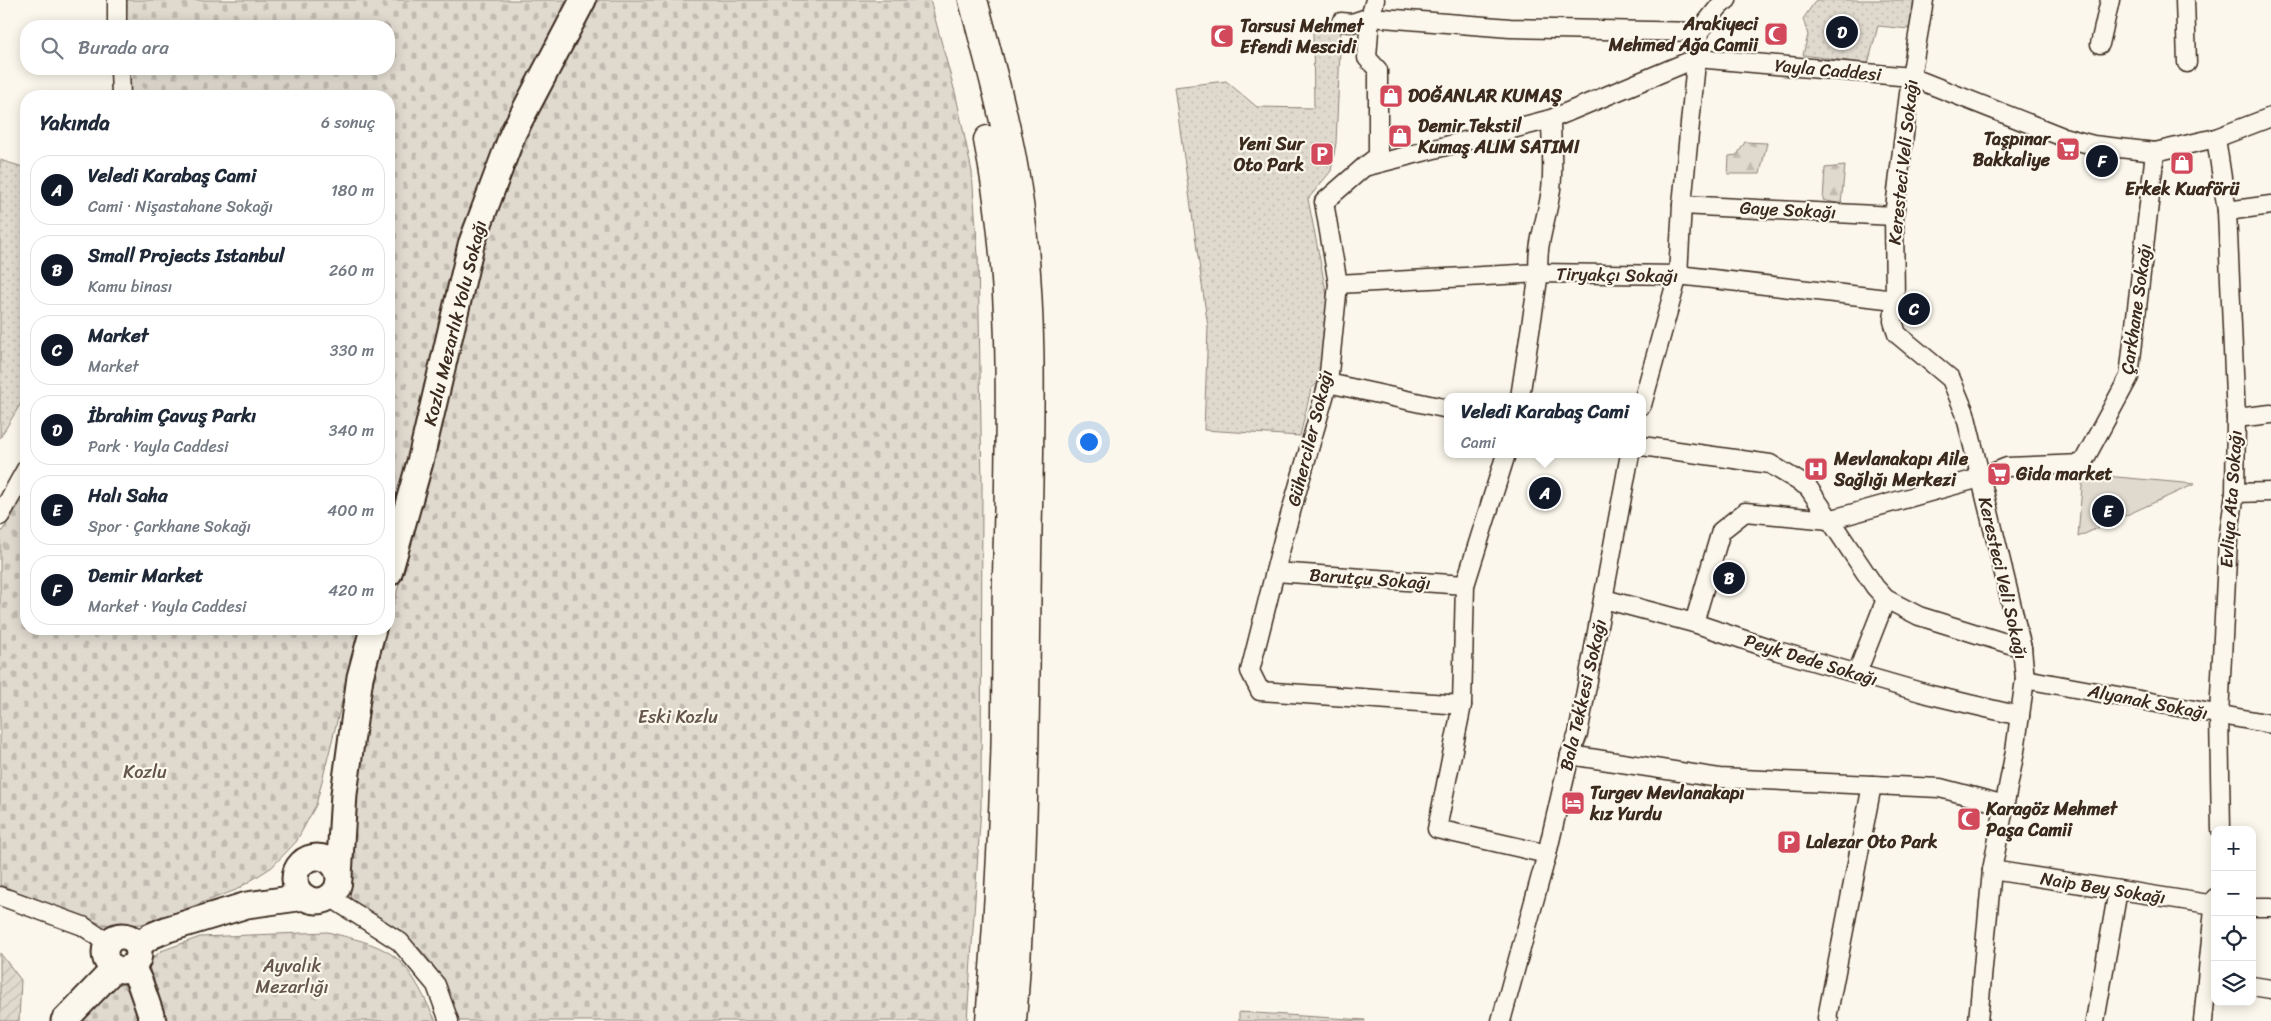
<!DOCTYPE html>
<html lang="tr">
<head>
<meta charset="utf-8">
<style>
	:root { --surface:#fff; --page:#f6f6f7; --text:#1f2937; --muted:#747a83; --line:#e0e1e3; --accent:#111827 }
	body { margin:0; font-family:Sriracha,sans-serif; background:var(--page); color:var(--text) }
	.controls { position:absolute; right:15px; bottom:15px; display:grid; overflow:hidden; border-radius:10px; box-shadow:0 2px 12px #0003 }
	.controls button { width:45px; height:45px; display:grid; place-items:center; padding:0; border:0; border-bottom:1px solid var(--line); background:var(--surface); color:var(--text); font:25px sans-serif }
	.you { position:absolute; left:1088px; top:441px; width:18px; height:18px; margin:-12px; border:4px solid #fff; border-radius:50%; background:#1a73e8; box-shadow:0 0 0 8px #1a73e833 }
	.badge { display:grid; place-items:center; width:32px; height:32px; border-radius:50%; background:var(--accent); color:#fff; font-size:16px; font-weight:700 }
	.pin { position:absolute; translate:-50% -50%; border:2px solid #fff; box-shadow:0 1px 5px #0006 }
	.popup { position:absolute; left:1444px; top:393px; width:202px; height:65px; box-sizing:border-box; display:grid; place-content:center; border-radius:10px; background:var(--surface); filter:drop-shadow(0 1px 4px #0005); font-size:16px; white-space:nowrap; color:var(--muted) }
	.popup b { font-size:19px; color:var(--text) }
	.popup::after { content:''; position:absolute; left:50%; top:100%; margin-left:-10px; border:10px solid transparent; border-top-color:var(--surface) }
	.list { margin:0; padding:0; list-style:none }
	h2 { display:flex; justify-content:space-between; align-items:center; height:65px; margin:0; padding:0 20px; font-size:21px }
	h2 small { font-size:16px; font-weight:400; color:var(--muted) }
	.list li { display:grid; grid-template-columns:32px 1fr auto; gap:15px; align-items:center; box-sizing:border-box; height:70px; margin:0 10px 10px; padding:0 10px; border:1px solid var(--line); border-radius:20px }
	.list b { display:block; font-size:19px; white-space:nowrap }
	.list p { margin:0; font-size:16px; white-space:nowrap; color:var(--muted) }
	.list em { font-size:16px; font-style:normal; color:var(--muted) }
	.icon { flex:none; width:28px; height:28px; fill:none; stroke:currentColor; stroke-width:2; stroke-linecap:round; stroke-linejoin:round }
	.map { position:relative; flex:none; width:2271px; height:1021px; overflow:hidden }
	.search { position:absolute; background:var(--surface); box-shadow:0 2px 12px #0003; left:20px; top:20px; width:375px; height:55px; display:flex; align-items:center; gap:12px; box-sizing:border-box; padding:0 18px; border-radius:20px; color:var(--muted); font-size:19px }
	.panel { position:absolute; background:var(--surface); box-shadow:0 2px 12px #0003; left:20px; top:90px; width:375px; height:545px; border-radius:20px }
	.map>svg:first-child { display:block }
</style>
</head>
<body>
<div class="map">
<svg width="2271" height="1021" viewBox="0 0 2271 1021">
	<defs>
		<pattern id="forest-firs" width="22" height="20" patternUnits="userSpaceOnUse" patternTransform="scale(1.25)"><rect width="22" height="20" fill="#dfd9ce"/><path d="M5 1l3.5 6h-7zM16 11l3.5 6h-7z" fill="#c0bab0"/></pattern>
		<pattern id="cemetery-stones" width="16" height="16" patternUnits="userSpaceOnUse" patternTransform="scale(1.25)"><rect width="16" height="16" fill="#dfd9ce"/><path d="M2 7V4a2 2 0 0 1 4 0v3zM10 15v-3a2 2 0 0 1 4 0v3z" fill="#c0bab0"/></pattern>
		<pattern id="park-dots" width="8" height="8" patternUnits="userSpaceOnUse" patternTransform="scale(1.25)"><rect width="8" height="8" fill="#dfd9ce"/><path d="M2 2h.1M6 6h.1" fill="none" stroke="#c0bab0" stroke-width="1.8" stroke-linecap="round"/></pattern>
		<pattern id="garden-furrows" width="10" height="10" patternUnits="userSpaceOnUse" patternTransform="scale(1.25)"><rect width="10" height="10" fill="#dfd9ce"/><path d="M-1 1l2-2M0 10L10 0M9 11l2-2" fill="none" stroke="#c0bab0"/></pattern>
	</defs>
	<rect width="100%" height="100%" fill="#fbf7ec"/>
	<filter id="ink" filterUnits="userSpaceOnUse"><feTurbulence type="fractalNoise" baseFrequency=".02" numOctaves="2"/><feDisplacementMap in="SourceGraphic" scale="10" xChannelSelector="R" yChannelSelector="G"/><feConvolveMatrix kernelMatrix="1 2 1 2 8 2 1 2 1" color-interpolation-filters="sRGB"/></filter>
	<g filter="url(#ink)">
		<!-- grass -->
		<polygon fill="#dfd9ce" stroke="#8d8276" points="2083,474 2195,484 2078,537"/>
		<!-- forest -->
		<g fill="url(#forest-firs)" stroke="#8d8276">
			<polygon points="1745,142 1767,143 1760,174 1728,174 1729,156 1737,155"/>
			<polygon points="1845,166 1841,204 1823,200 1825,168"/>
		</g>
		<!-- cemetery -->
		<g fill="url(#cemetery-stones)" stroke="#8d8276">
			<polygon points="125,0 570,0 499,137 459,236 423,402 389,527 389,96 126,96 127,69 389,69 389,26 126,26"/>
			<path d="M599,0H930L956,96L972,172L978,256L982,484L981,807L967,1021H459C435,952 415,937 351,905L346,788L448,395L467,304L489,226L555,75Z"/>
			<polygon points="26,494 26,629 360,629 316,805 296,842 272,867 236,890 145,924 104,925 0,885 0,534"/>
			<path d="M328,932C349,938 375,942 394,956C413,970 425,1000 436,1021H163L148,962L161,951L200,937Z"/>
			<polygon points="121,979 145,1021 80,1021"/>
		</g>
		<!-- park -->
		<g fill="url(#park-dots)" stroke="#8d8276">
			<polygon points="1816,0 1914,0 1909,29 1878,26 1868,64 1803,55 1808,35 1803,19"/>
			<polygon points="1341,28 1336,143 1331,171 1308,199 1327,296 1322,379 1311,389 1300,436 1204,430 1208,327 1174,87 1226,81 1257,107 1314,108 1313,29"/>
			<polygon points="0,160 26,168 26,390 21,403 0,438"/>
			<polygon points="1239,1012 1365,1020 1365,1021 1239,1021"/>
		</g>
		<!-- garden -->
		<polygon fill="url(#garden-furrows)" stroke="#8d8276" points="0,953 21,980 19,1021 0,1021"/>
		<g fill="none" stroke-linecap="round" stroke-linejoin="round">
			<!-- street casing -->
			<g stroke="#3b2a1e" stroke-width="21">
				<g id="street">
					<polyline points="117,0 117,26"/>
					<polyline points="1924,0 1911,77 1894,216 1895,300 1893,321 1897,334 1951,379 1965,413 2022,648 2025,679 2015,751 1992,870 1978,1021"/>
					<polyline points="2185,0 2187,63"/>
					<polyline points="1341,22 1352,23 1370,17 1510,28 1699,32"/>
					<polyline points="2100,44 2110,0"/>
					<polyline points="120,69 121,96"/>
					<polyline points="2216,138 2227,211 2236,418 2235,493 2228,540 2219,715 2221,830"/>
					<polyline points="1364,167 1378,156 1378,70 1367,58 1370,17 1375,0"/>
					<polyline points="1682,205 1894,216"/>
					<polyline points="2227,211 2271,205"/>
					<polyline points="1338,284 1539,273 1678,275 1895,300"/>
					<polyline points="1328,383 1448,409"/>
					<path d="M1520,397L1539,273C1535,245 1548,217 1551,189C1554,167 1551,142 1551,119"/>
					<polyline points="1642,405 1678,275 1682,205 1699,32 1721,4 1727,0"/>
					<polyline points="2236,418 2271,414"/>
					<polyline points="1642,446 1770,464 1808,487 1875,587 1886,599 1919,616 2022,648"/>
					<polyline points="1506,454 1465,585 1462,705 1437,829 1547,854"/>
					<polyline points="2235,493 2271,492"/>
					<polyline points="0,516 26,469"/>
					<polyline points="1275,572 1465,585"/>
					<polyline points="1604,599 1694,623 1778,651 1931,695 2020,716"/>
					<polyline points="1694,623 1721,531 1745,512 1829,520 1980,478 2007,467 2082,464 2129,377 2155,152"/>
					<polyline points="1857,673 1886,599"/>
					<polyline points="2025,679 2271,724"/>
					<polyline points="1462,705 1260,691 1250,671 1284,536 1328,383 1338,284 1324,202 1364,167 1551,119 1697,58 1911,77 2063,137 2093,145 2155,152 2216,138 2271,117"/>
					<polyline points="1570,755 1719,778 1940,788 2005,805"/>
					<polyline points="1992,870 2215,905"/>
					<polyline points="0,896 83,926 108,943"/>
					<polyline points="330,897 400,942 436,985 449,1021"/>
					<polyline points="2252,907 2271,907"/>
					<polyline points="2252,986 2271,989"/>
					<polyline points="1501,1021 1547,854 1570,755 1578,734 1630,454"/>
					<polyline points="1829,1021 1827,1018 1872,785"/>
					<polyline points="2095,1021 2118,890"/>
					<polyline points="2203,1021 2215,898"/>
				</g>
			</g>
			<!-- secondary casing -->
			<g stroke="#3b2a1e" stroke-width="29">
				<g id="secondary">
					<polyline points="389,573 420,462 471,245 513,133 583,0"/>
					<circle cx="317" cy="879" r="22"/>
					<polyline points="339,876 344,794 360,677 373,629"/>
					<circle cx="122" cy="953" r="17"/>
					<polyline points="137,946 151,936 168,929 247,905 305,897"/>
					<polyline points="132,966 140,983 153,1021"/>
					<polyline points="64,1021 115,968"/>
				</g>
			</g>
			<!-- primary casing -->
			<g stroke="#3b2a1e" stroke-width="31">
				<g id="primary">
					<path d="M973,0C990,64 1009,130 1018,196C1035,316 1029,437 1027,557C1025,712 1024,867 1012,1021"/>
					<path d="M988,140C1017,284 1010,432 1007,578C1006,640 1007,702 1005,764C1002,850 997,936 990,1021"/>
				</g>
			</g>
			<!-- street -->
			<use href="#street" stroke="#fbf7ec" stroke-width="18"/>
			<!-- secondary -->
			<use href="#secondary" stroke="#fbf7ec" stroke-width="25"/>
			<!-- primary -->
			<use href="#primary" stroke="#fbf7ec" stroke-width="28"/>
		</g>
	</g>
	<!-- icons -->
	<defs>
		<g id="mosque-square" transform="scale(1.25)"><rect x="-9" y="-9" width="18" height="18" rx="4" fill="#d1495b" stroke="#fbf7ec"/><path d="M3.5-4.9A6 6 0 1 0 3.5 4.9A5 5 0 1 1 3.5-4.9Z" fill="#fff"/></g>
		<g id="shop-square" transform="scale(1.25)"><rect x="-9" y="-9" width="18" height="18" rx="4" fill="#d1495b" stroke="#fbf7ec"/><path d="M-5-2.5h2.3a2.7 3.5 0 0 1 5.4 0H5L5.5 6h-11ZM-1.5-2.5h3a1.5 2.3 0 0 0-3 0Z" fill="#fff"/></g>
		<g id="supermarket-square" transform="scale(1.25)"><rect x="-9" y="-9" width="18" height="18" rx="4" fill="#d1495b" stroke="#fbf7ec"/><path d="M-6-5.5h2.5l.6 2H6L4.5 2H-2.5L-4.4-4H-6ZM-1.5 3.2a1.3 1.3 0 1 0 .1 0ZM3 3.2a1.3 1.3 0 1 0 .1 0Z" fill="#fff"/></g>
		<g id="parking-square" transform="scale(1.25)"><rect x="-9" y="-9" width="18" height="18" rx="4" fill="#d1495b" stroke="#fbf7ec"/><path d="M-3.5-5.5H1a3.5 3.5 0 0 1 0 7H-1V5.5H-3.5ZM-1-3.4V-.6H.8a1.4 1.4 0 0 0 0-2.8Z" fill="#fff"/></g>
		<g id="hospital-square" transform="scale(1.25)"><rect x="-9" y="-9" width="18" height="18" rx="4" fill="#d1495b" stroke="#fbf7ec"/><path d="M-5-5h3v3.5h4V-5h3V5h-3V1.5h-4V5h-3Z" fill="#fff"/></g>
		<g id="hotel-square" transform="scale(1.25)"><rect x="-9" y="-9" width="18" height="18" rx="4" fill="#d1495b" stroke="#fbf7ec"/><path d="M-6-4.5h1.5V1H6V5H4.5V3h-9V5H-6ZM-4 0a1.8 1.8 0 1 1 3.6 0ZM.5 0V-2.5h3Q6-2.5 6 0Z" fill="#fff"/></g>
	</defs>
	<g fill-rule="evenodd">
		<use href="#mosque-square" x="1776" y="34"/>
		<use href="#mosque-square" x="1222" y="36"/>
		<use href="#shop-square" x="1391" y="96"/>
		<use href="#shop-square" x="1400" y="136"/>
		<use href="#supermarket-square" x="2068" y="149"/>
		<use href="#parking-square" x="1322" y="154"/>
		<use href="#shop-square" x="2182" y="163"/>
		<use href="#hospital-square" x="1816" y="469"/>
		<use href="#supermarket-square" x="1999" y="474"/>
		<use href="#hotel-square" x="1573" y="803"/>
		<use href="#mosque-square" x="1969" y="819"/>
		<use href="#parking-square" x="1789" y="842"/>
	</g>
	<g text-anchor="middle" stroke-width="4.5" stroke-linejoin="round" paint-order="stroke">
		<!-- poi labels -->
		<g font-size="18" font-weight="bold" fill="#3b2a1e" stroke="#fbf7ec" text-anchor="start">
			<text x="1758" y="30" text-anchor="end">Arakiyeci<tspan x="1758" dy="21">Mehmed Ağa Camii</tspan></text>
			<text x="1240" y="32">Tarsusi Mehmet<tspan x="1240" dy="21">Efendi Mescidi</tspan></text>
			<text x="1408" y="102">DOĞANLAR KUMAŞ</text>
			<text x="1418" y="132">Demir Tekstil<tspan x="1418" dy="21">Kumaş ALIM SATIMI</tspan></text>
			<text x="2050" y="145" text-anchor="end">Taşpınar<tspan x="2050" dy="21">Bakkaliye</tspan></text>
			<text x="1304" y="150" text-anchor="end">Yeni Sur<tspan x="1304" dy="21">Oto Park</tspan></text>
			<text x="2182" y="195" text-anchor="middle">Erkek Kuaförü</text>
			<text x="1834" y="465">Mevlanakapı Aile<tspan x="1834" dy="21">Sağlığı Merkezi</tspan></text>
			<text x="2016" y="480">Gida market</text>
			<text x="1590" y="799">Turgev Mevlanakapı<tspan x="1590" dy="21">kız Yurdu</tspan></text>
			<text x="1986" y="815">Karagöz Mehmet<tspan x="1986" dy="21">Paşa Camii</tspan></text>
			<text x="1806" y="848">Lalezar Oto Park</text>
		</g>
		<!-- street labels -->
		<g font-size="18" fill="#3b2a1e" stroke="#fbf7ec">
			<text transform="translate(1828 70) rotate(5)" y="6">Yayla Caddesi</text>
			<text transform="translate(1903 162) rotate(-84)" y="6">Keresteci Veli Sokağı</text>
			<text transform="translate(1788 210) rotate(3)" y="6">Gaye Sokağı</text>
			<text transform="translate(1617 275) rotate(1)" y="6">Tiryakçı Sokağı</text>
			<text transform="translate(2136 309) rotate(-82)" y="6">Çarkhane Sokağı</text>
			<text transform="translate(455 323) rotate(-76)" y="6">Kozlu Mezarlık Yolu Sokağı</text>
			<text transform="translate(1310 438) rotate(-76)" y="6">Güherciler Sokağı</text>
			<text transform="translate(2231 499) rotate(-86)" y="6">Evliya Ata Sokağı</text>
			<text transform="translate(2003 578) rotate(77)" y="6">Keresteci Veli Sokağı</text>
			<text transform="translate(1370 579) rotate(4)" y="6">Barutçu Sokağı</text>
			<text transform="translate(1811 660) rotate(17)" y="6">Peyk Dede Sokağı</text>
			<text transform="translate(1583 695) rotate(-77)" y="6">Bala Tekkesi Sokağı</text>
			<text transform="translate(2148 702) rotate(11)" y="6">Alyanak Sokağı</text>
			<text transform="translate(2103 888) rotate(9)" y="6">Naip Bey Sokağı</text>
		</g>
		<!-- park labels -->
		<g font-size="18" fill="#64564a" stroke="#fbf7ec">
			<text x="678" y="723">Eski Kozlu</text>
			<text x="145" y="778">Kozlu</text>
			<text x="292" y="972">Ayvalık<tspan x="292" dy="21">Mezarlığı</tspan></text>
		</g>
	</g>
</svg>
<div class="controls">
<button>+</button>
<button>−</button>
<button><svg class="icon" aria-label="locate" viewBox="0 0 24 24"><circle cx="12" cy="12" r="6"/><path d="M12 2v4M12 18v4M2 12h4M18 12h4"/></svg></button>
<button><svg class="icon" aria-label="layers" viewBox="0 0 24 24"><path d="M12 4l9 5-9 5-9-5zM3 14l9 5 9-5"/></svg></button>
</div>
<div class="you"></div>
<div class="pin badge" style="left:1545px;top:493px">A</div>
<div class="popup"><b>Veledi Karabaş Cami</b>Cami</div>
<div class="pin badge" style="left:1729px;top:578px">B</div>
<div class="pin badge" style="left:1914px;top:309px">C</div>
<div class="pin badge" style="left:1842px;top:32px">D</div>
<div class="pin badge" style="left:2108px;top:511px">E</div>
<div class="pin badge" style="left:2102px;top:161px">F</div>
<div class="search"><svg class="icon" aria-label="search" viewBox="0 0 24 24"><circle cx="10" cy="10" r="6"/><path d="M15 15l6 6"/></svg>Burada ara</div>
<section class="panel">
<h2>Yakında<small>6 sonuç</small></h2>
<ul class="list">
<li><span class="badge">A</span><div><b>Veledi Karabaş Cami</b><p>Cami · Nişastahane Sokağı</p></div><em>180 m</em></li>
<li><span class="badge">B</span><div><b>Small Projects Istanbul</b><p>Kamu binası</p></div><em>260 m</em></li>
<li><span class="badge">C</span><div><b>Market</b><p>Market</p></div><em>330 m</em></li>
<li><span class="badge">D</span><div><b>İbrahim Çavuş Parkı</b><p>Park · Yayla Caddesi</p></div><em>340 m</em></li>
<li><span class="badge">E</span><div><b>Halı Saha</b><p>Spor · Çarkhane Sokağı</p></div><em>400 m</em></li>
<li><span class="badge">F</span><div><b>Demir Market</b><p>Market · Yayla Caddesi</p></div><em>420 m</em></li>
</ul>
</section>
</div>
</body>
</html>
